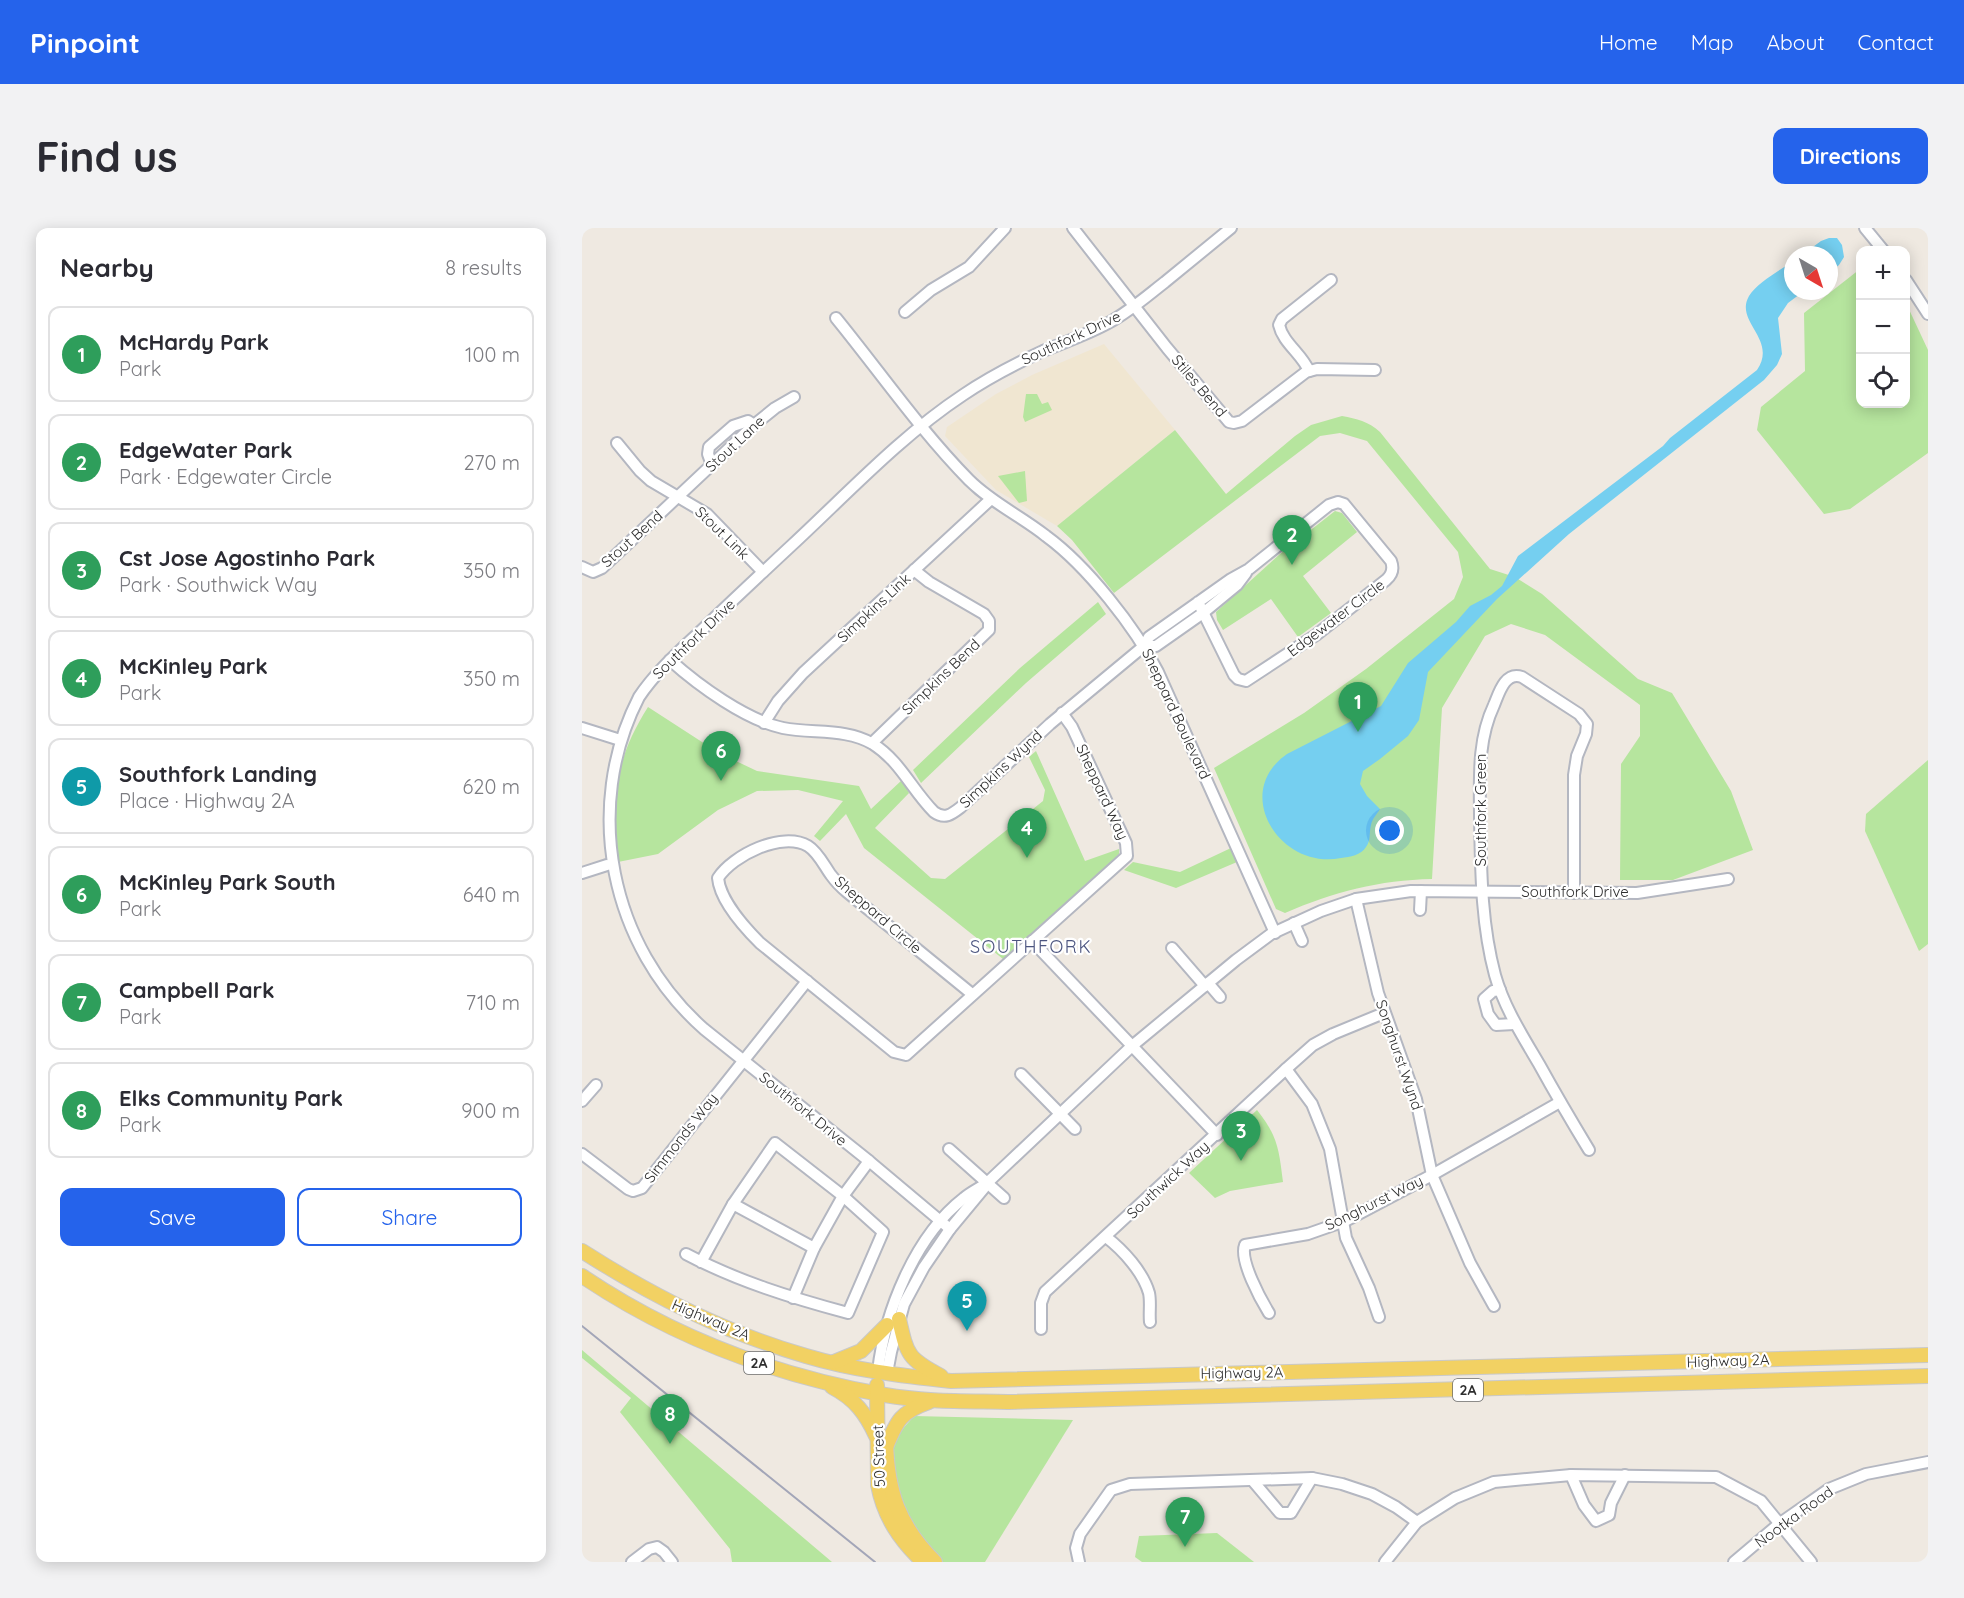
<!DOCTYPE html>
<html lang="en">
<head>
<meta charset="utf-8">
<style>
	:root { --surface:#fff; --page:#f2f2f3; --text:#2b2b33; --muted:#7c7c81; --line:#e1e1e2; --accent:#2563eb }
	body { margin:0; font-family:Quicksand,sans-serif; background:var(--page); color:var(--text) }
	.controls { position:absolute; right:18px; top:18px; display:grid; overflow:hidden; border-radius:12px; box-shadow:0 3px 15px #0003 }
	.controls button { width:54px; height:54px; display:grid; place-items:center; padding:0; border:0; border-bottom:2px solid var(--line); background:var(--surface); color:var(--text); font:30px sans-serif }
	.compass { position:absolute; left:1202px; top:18px; width:54px; height:54px; border-radius:50%; background:var(--surface); box-shadow:0 3px 15px #0003; rotate:141deg }
	.you { position:absolute; left:808px; top:603px; width:21px; height:21px; margin:-15px; border:4px solid #fff; border-radius:50%; background:#1a73e8; box-shadow:0 0 0 9px #1a73e833 }
	.badge { display:grid; place-items:center; width:39px; height:39px; border-radius:50%; background:var(--accent); color:#fff; font-size:20px; font-weight:700 }
	.pin { position:absolute; translate:-50% -50px; filter:drop-shadow(0 2px 3px #0008) }
	.pin::after { content:''; position:absolute; top:32px; width:21px; height:18px; background:inherit; clip-path:polygon(0 0,100% 0,50% 100%) }
	.list { margin:0; padding:0; list-style:none }
	h2 { display:flex; justify-content:space-between; align-items:center; height:78px; margin:0; padding:0 24px; font-size:26px }
	h2 small { font-size:20px; font-weight:400; color:var(--muted) }
	.list li { display:grid; grid-template-columns:39px 1fr auto; gap:18px; align-items:center; box-sizing:border-box; height:96px; margin:0 12px 12px; padding:0 12px; border:2px solid var(--line); border-radius:12px }
	.list b { display:block; font-size:22px; white-space:nowrap }
	.list p { margin:0; font-size:20px; white-space:nowrap; color:var(--muted) }
	.list em { font-size:20px; font-style:normal; color:var(--muted) }
	.actions { display:flex; gap:12px; padding:18px 24px }
	.actions a { flex:1; padding:14px 0; border:2px solid var(--accent); border-radius:12px; text-align:center; font-size:21px; color:var(--accent) }
	.actions .main { background:var(--accent); color:#fff }
	.icon { flex:none; width:33px; height:33px; fill:none; stroke:currentColor; stroke-width:2; stroke-linecap:round; stroke-linejoin:round }
	.map { position:relative; flex:none; width:1346px; height:1334px; overflow:hidden; border-radius:12px }
	header { display:flex; align-items:center; gap:36px; box-sizing:border-box; height:84px; padding:0 30px; background:var(--accent); color:#fff }
	header strong { font-size:28px }
	nav { display:flex; gap:33px; margin-inline-start:auto; font-size:21px }
	.intro { display:flex; align-items:center; justify-content:space-between; box-sizing:border-box; height:144px; padding:0 36px }
	h1 { margin:0; font-size:42px }
	.button { padding:15px 27px; border-radius:12px; background:var(--accent); color:#fff; font-size:21px; font-weight:700 }
	main { display:flex; gap:36px; padding:0 36px }
	aside { flex:1; background:var(--surface); border-radius:12px; box-shadow:0 3px 15px #0003 }
	.map>svg:first-child { display:block }
</style>
</head>
<body>
<header>
<strong>Pinpoint</strong>
<nav><a>Home</a><a>Map</a><a>About</a><a>Contact</a></nav>
</header>
<div class="intro"><h1>Find us</h1><a class="button">Directions</a></div>
<main>
<aside>
<h2>Nearby<small>8 results</small></h2>
<ul class="list">
<li><span class="badge" style="background:#2e9e5b">1</span><div><b>McHardy Park</b><p>Park</p></div><em>100 m</em></li>
<li><span class="badge" style="background:#2e9e5b">2</span><div><b>EdgeWater Park</b><p>Park · Edgewater Circle</p></div><em>270 m</em></li>
<li><span class="badge" style="background:#2e9e5b">3</span><div><b>Cst Jose Agostinho Park</b><p>Park · Southwick Way</p></div><em>350 m</em></li>
<li><span class="badge" style="background:#2e9e5b">4</span><div><b>McKinley Park</b><p>Park</p></div><em>350 m</em></li>
<li><span class="badge" style="background:#0f9aa8">5</span><div><b>Southfork Landing</b><p>Place · Highway 2A</p></div><em>620 m</em></li>
<li><span class="badge" style="background:#2e9e5b">6</span><div><b>McKinley Park South</b><p>Park</p></div><em>640 m</em></li>
<li><span class="badge" style="background:#2e9e5b">7</span><div><b>Campbell Park</b><p>Park</p></div><em>710 m</em></li>
<li><span class="badge" style="background:#2e9e5b">8</span><div><b>Elks Community Park</b><p>Park</p></div><em>900 m</em></li>
</ul>
<div class="actions"><a class="main">Save</a><a>Share</a></div>
</aside>
<div class="map">
<svg width="1346" height="1334" viewBox="0 0 1346 1334">
	<rect width="100%" height="100%" fill="#efe9e1"/>
	<!-- education -->
	<polygon fill="#f0e6d1" points="522,116 593,202 475,298 414,262 363,208 365,199 414,166 450,147"/>
	<!-- green -->
	<g fill="#b6e59e">
		<polygon points="1278,41 1278,176 1324,176 1324,75 1346,122 1346,225 1268,281 1242,286 1175,202 1179,179 1223,143 1222,85"/>
		<polygon points="444,166 455,166 460,176 466,174 470,182 443,194 441,189"/>
		<path d="M760,188C775,191 786,193 798,204L908,341L933,349L960,366L1056,451L1090,465L1149,563L1171,622L1091,652H1038L1039,536L1058,508V477L963,407L929,396L903,408L860,480L850,651C798,652 751,664 703,685L694,681L632,540L722,485L784,441L872,371L881,349L876,324L785,213L758,205L738,208L532,365L490,312L475,298L593,202L644,266L713,208L729,197Z"/>
		<polygon points="443,243 445,273 437,275 416,248"/>
		<polygon points="753,283 760,285 775,304 721,348 749,385 716,409 689,371 641,402 635,392 634,384 698,326"/>
		<polygon points="516,374 524,386 444,455 339,555 331,542 438,440"/>
		<path d="M66,479L137,525L175,543L277,558L289,581L320,552L327,565L293,600L349,650L363,651L461,573L463,562L447,529L454,523L503,633L537,621V626L426,735L282,620L264,586L238,613L232,608L261,573L216,562L175,563L136,582L76,626L36,634C29,572 32,533 66,479Z"/>
		<polygon points="1346,532 1346,716 1337,723 1283,603 1284,586"/>
		<polygon points="649,620 655,634 594,660 542,642 551,634 598,644"/>
		<path d="M675,882C696,908 697,922 701,954L648,963L633,970L607,945Z"/>
		<polygon points="0,1122 250,1334 150,1334 148,1321 38,1184 49,1170 0,1130"/>
		<polygon points="332,1188 491,1192 403,1334 361,1334 338,1312 311,1267 311,1212"/>
		<polygon points="635,1305 672,1334 560,1334 553,1329 557,1308"/>
	</g>
	<!-- water -->
	<g fill="#75cff0">
		<polygon points="1247,10 1255,10 1260,17 1262,29 1257,37 1247,45 1247,27 1220,27 1239,13"/>
		<path d="M1211,33V63H1222L1206,75L1196,90L1200,126L1195,137L1182,152L987,306L915,371L846,444L837,492L826,508L798,531L781,543L778,556L785,568L798,581C795,586 790,591 789,597C787,604 789,613 784,619C779,627 768,629 759,630C698,642 649,565 705,526L799,478L826,435L874,394L888,378L909,367L920,358L936,328L1081,218L1088,210L1175,142C1196,111 1152,94 1167,68C1176,54 1197,43 1211,33Z"/>
	</g>
	<g fill="none" stroke-linecap="round" stroke-linejoin="round">
		<!-- minor casing -->
		<g stroke="#b4b7c1" stroke-width="14">
			<g id="minor">
				<polyline points="491,0 585,120 647,194 652,195 660,193 724,144 735,141 793,142"/>
				<polyline points="1283,0 1301,22"/>
				<polyline points="1324,52 1346,86"/>
				<polyline points="323,84 349,62 387,39 423,0"/>
				<path d="M254,90C298,144 338,202 387,252C410,275 439,288 464,308C505,338 553,399 576,444L693,705"/>
				<path d="M727,143C720,126 701,115 697,97L700,91L749,52"/>
				<polyline points="35,215 58,243 69,253 125,286 181,344"/>
				<polyline points="130,237 126,226 127,219 151,198 166,193 172,197"/>
				<polyline points="0,339 11,344 20,340 172,197 193,180 212,169"/>
				<polyline points="562,418 574,418 621,385 655,357 664,345"/>
				<path d="M88,432C117,458 164,492 201,500C231,506 264,500 291,516C318,533 330,562 352,584C363,592 370,586 379,579L468,496L562,418L567,409L649,351L667,341L747,277L756,274L762,276L809,333C812,341 810,347 804,352L734,407L664,453L656,451L652,447L616,374"/>
				<polyline points="182,495 196,473 221,445 409,271"/>
				<polyline points="0,500 35,511"/>
				<polyline points="290,515 407,402 407,393 402,386 347,354 332,342"/>
				<polyline points="0,645 25,637"/>
				<path d="M992,665V547L995,528L1004,506L1005,496L997,486L940,449C923,443 917,465 912,477C895,513 898,551 898,589C899,642 899,695 913,747C922,779 940,807 957,836C973,865 990,894 1007,922"/>
				<polyline points="774,671 796,765 834,871 850,947 888,1035 912,1078"/>
				<polyline points="838,682 839,663"/>
				<polyline points="712,695 720,713"/>
				<polyline points="450,713 635,907"/>
				<polyline points="590,720 623,758"/>
				<polyline points="626,755 638,769"/>
				<polyline points="918,762 911,763 902,771 906,786 914,797 932,796"/>
				<path d="M390,766L265,664C259,659 254,654 249,647C243,639 236,624 226,618C200,603 151,627 136,650C138,672 163,700 178,715L312,824L324,827L545,628L544,615L490,499L480,485"/>
				<polyline points="704,841 730,876 748,921 764,1010 787,1060 797,1089"/>
				<polyline points="439,846 493,901"/>
				<polyline points="0,873 14,857"/>
				<polyline points="367,921 422,970"/>
				<polyline points="0,926 46,961 51,963 60,960 225,753"/>
				<polyline points="151,976 232,1020"/>
				<path d="M368,1001L287,933L122,801C28,718 0,580 57,469C75,442 100,421 123,399C152,371 181,344 210,317C265,266 319,208 381,167C406,150 433,136 461,123C483,114 507,106 528,94C548,83 565,68 583,54C605,36 627,18 649,0"/>
				<path d="M524,1009C541,1022 561,1044 567,1065C569,1074 567,1085 568,1094"/>
				<path d="M104,1026C155,1053 210,1070 266,1085L301,1004L261,968L193,915L151,976L119,1034"/>
				<polyline points="211,1070 232,1020 261,968 287,933"/>
				<path d="M687,1085C679,1072 657,1032 663,1017L726,1006L763,993L850,947L978,874"/>
				<polyline points="459,1101 459,1075 463,1064 704,841 731,817 751,806 802,785"/>
				<path d="M296,1143C303,1083 333,1008 382,970C389,964 398,960 405,955L550,818L654,732L689,706L739,683L774,671L829,663L1055,665L1146,651"/>
				<polyline points="305,1145 309,1124 322,1076 342,1039 368,1001 402,960"/>
				<polyline points="989,1247 1002,1277 1014,1293 1027,1287 1029,1275 1043,1247"/>
				<polyline points="671,1253 698,1285 709,1285 730,1250"/>
				<polyline points="50,1334 67,1321 75,1319 82,1324 90,1334"/>
				<polyline points="497,1334 494,1320 498,1306 529,1262 548,1256 730,1250 760,1256 790,1266 814,1279 835,1294"/>
				<polyline points="803,1334 835,1294 873,1270 912,1254 989,1247 1134,1249 1179,1273 1229,1334"/>
				<polyline points="1152,1334 1197,1296 1247,1261 1284,1246 1346,1234"/>
			</g>
		</g>
		<!-- major casing -->
		<g stroke="#c9c9c9" stroke-width="16">
			<g id="major">
				<path d="M0,1023C72,1069 142,1104 224,1128C271,1142 321,1148 369,1153L1346,1127"/>
				<path d="M0,1048C92,1110 194,1148 303,1167C343,1174 385,1173 426,1174L1346,1148"/>
				<path d="M317,1091C325,1127 326,1131 359,1148"/>
				<polyline points="252,1134 279,1123 305,1097"/>
				<path d="M295,1157L296,1257C302,1289 318,1312 341,1334"/>
				<path d="M250,1159C273,1171 284,1186 294,1208"/>
				<path d="M304,1213C305,1264 317,1298 353,1334"/>
				<path d="M304,1219C315,1192 319,1184 347,1174"/>
			</g>
		</g>
		<!-- minor -->
		<use href="#minor" stroke="#fff" stroke-width="10"/>
		<!-- major -->
		<use href="#major" stroke="#f2d163" stroke-width="14"/>
		<!-- rail -->
		<polyline stroke="#a3a6b8" stroke-width="2" points="0,1098 293,1334"/>
	</g>
	<g text-anchor="middle" stroke-width="4.5" stroke-linejoin="round" paint-order="stroke">
		<!-- shield labels -->
		<g fill="#fff" stroke="#6d6d6d" stroke-width="1.5">
			<rect x="162" y="1124" width="30" height="22" rx="4.5"/>
			<rect x="871" y="1151" width="30" height="22" rx="4.5"/>
		</g>
		<g font-size="14" font-weight="bold" fill="#2e2e2e">
			<text x="177" y="1140">2A</text>
			<text x="886" y="1167">2A</text>
		</g>
		<!-- street labels -->
		<g font-size="15" fill="#2e2e2e" stroke="#fff">
			<text transform="translate(489 110) rotate(-25)" y="5">Southfork Drive</text>
			<text transform="translate(617 158) rotate(50)" y="5">Stiles Bend</text>
			<text transform="translate(153 216) rotate(-43)" y="5">Stout Lane</text>
			<text transform="translate(140 305) rotate(44)" y="5">Stout Link</text>
			<text transform="translate(50 311) rotate(-42)" y="5">Stout Bend</text>
			<text transform="translate(292 380) rotate(-43)" y="5">Simpkins Link</text>
			<text transform="translate(754 390) rotate(-37)" y="5">Edgewater Circle</text>
			<text transform="translate(112 411) rotate(-44)" y="5">Southfork Drive</text>
			<text transform="translate(359 449) rotate(-44)" y="5">Simpkins Bend</text>
			<text transform="translate(594 486) rotate(65)" y="5">Sheppard Boulevard</text>
			<text transform="translate(419 541) rotate(-43)" y="5">Simpkins Wynd</text>
			<text transform="translate(520 564) rotate(65)" y="5">Sheppard Way</text>
			<text transform="translate(899 582) rotate(-90)" y="5">Southfork Green</text>
			<text x="993" y="669">Southfork Drive</text>
			<text transform="translate(296 687) rotate(41)" y="5">Sheppard Circle</text>
			<text transform="translate(817 827) rotate(71)" y="5">Songhurst Wynd</text>
			<text transform="translate(221 881) rotate(39)" y="5">Southfork Drive</text>
			<text transform="translate(99 910) rotate(-52)" y="5">Simmonds Way</text>
			<text transform="translate(586 952) rotate(-43)" y="5">Southwick Way</text>
			<text transform="translate(792 975) rotate(-26)" y="5">Songhurst Way</text>
			<text transform="translate(129 1092) rotate(23)" y="5">Highway 2A</text>
			<text transform="translate(1146 1133) rotate(-2)" y="5">Highway 2A</text>
			<text transform="translate(660 1145) rotate(-1)" y="5">Highway 2A</text>
			<text transform="translate(297 1228) rotate(-92)" y="5">50 Street</text>
			<text transform="translate(1212 1289) rotate(-36)" y="5">Nootka Road</text>
		</g>
		<!-- quarter labels -->
		<g font-size="18" letter-spacing="1.5" fill="#4d5680" stroke="#fff">
			<text x="449" y="725">SOUTHFORK</text>
		</g>
	</g>
</svg>
<div class="controls">
<button>+</button>
<button>−</button>
<button><svg class="icon" aria-label="locate" viewBox="0 0 24 24"><circle cx="12" cy="12" r="6"/><path d="M12 2v4M12 18v4M2 12h4M18 12h4"/></svg></button>
</div>
<svg class="compass" viewBox="-18 -18 36 36"><path d="M0-13l5 13h-10z" fill="#e53935"/><path d="M0 13l5-13h-10z" fill="#7c7c81"/></svg>
<div class="you"></div>
<div class="pin badge" style="left:776px;top:504px;background:#2e9e5b">1</div>
<div class="pin badge" style="left:710px;top:337px;background:#2e9e5b">2</div>
<div class="pin badge" style="left:659px;top:933px;background:#2e9e5b">3</div>
<div class="pin badge" style="left:445px;top:630px;background:#2e9e5b">4</div>
<div class="pin badge" style="left:385px;top:1103px;background:#0f9aa8">5</div>
<div class="pin badge" style="left:139px;top:553px;background:#2e9e5b">6</div>
<div class="pin badge" style="left:603px;top:1319px;background:#2e9e5b">7</div>
<div class="pin badge" style="left:88px;top:1216px;background:#2e9e5b">8</div>
</div>
</main>
</body>
</html>
